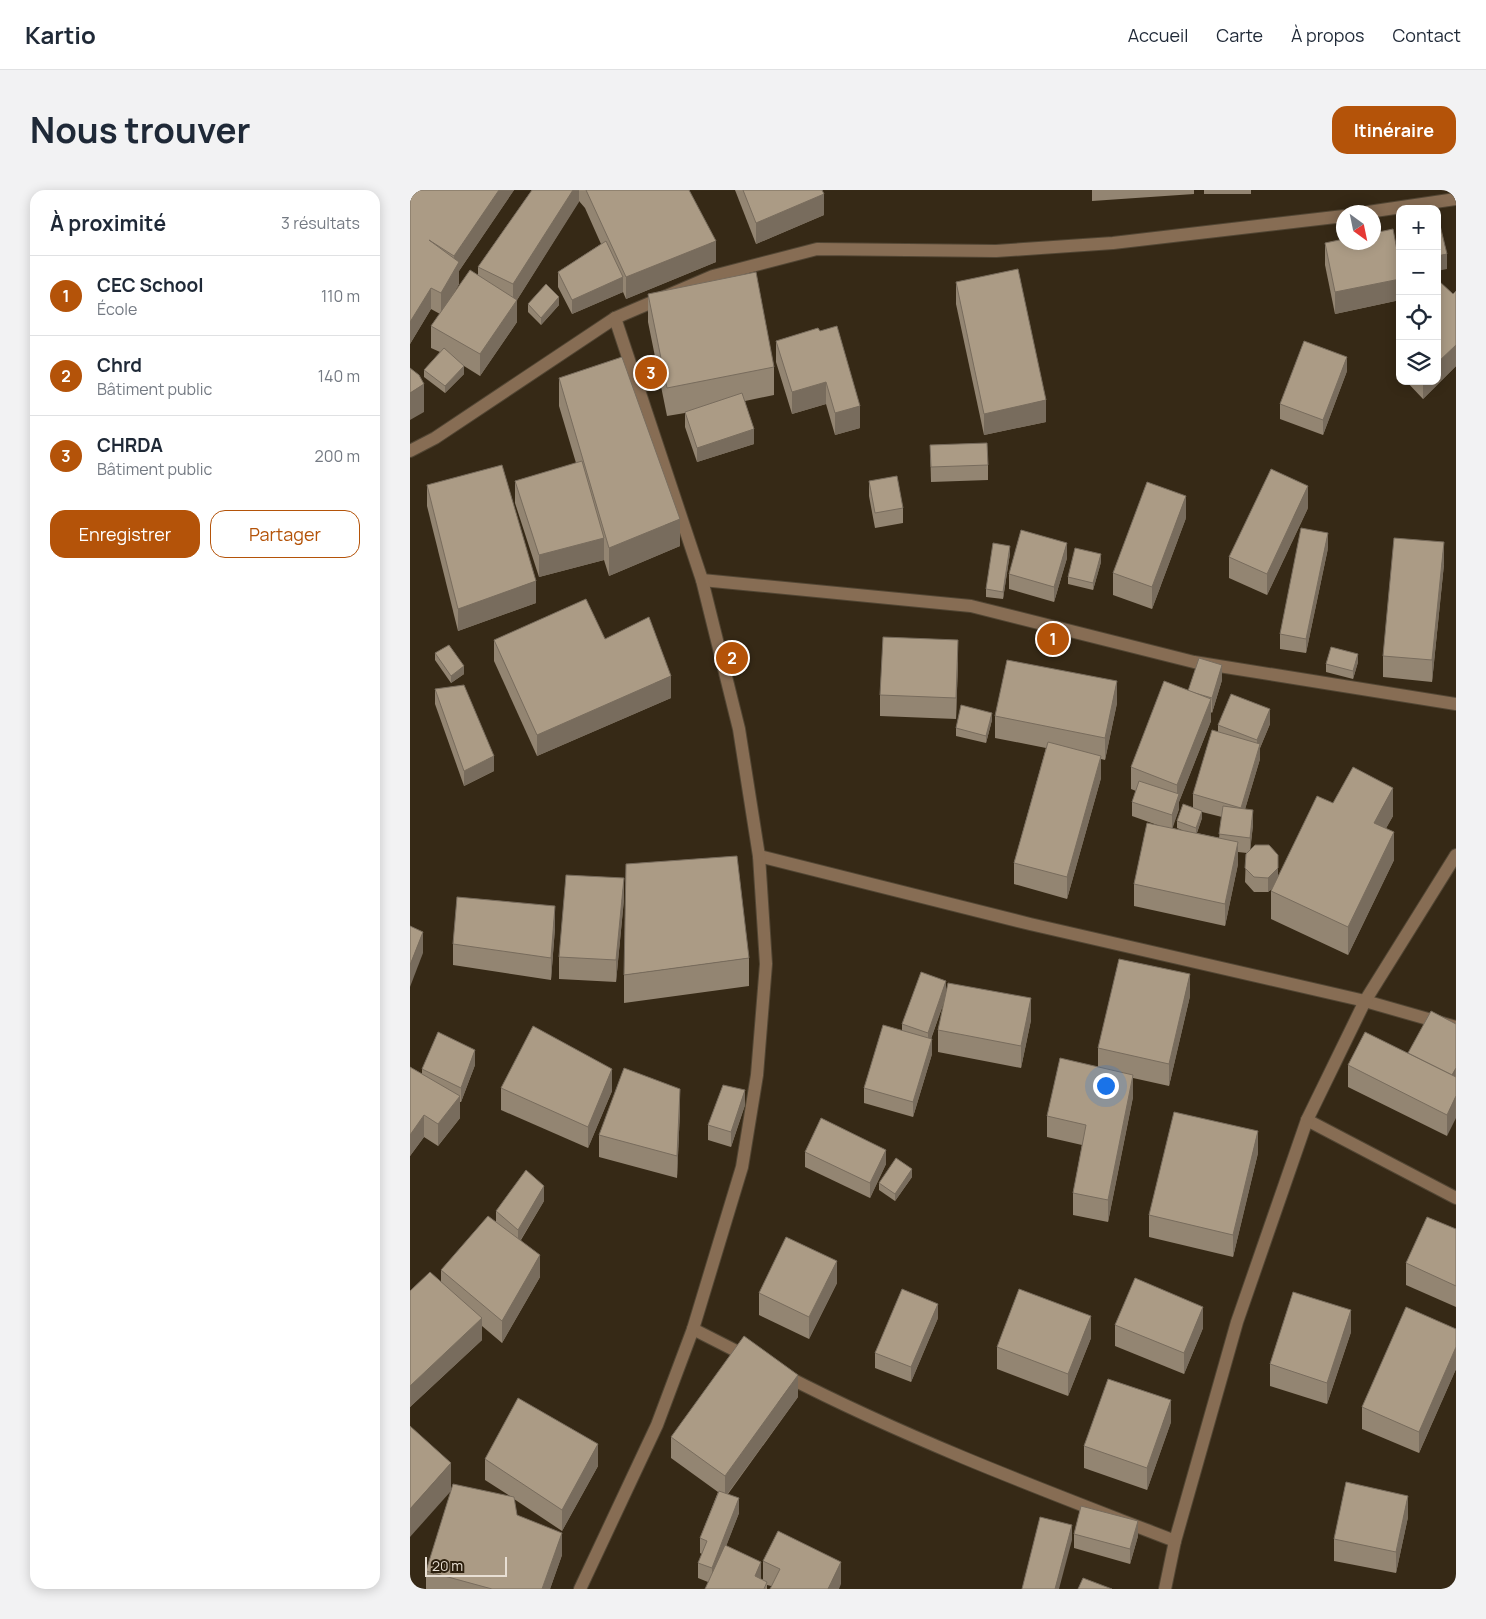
<!DOCTYPE html>
<html lang="fr">
<head>
<meta charset="utf-8">
<style>
	:root { --surface:#fff; --page:#f2f2f3; --text:#1f2937; --muted:#747a83; --line:#e0e1e3; --accent:#b45309 }
	body { margin:0; font-family:Manrope,sans-serif; background:var(--page); color:var(--text) }
	.controls { position:absolute; right:15px; top:15px; display:grid; overflow:hidden; border-radius:10px; box-shadow:0 2px 12px #0003 }
	.controls button { width:45px; height:45px; display:grid; place-items:center; padding:0; border:0; border-bottom:1px solid var(--line); background:var(--surface); color:var(--text); font:25px sans-serif }
	.compass { position:absolute; left:926px; top:15px; width:45px; height:45px; border-radius:50%; background:var(--surface); box-shadow:0 2px 12px #0003; rotate:147deg }
	.scale { position:absolute; left:15px; bottom:12px; width:82px; box-sizing:border-box; padding-left:5px; border:2px solid #e8dfd4; border-top:0; font-size:14px; line-height:18px; white-space:nowrap; color:#e8dfd4; -webkit-text-stroke:4px #2c1f0d; paint-order:stroke }
	.you { position:absolute; left:695px; top:895px; width:18px; height:18px; margin:-12px; border:4px solid #fff; border-radius:50%; background:#1a73e8; box-shadow:0 0 0 8px #1a73e833 }
	.badge { display:grid; place-items:center; width:32px; height:32px; border-radius:50%; background:var(--accent); color:#fff; font-size:16px; font-weight:700 }
	.pin { position:absolute; translate:-50% -50%; border:2px solid #fff; box-shadow:0 1px 5px #0006 }
	.list { margin:0; padding:0; list-style:none }
	h2 { display:flex; justify-content:space-between; align-items:center; height:65px; margin:0; padding:0 20px; font-size:21px }
	h2 small { font-size:16px; font-weight:400; color:var(--muted) }
	.list li { display:grid; grid-template-columns:32px 1fr auto; gap:15px; align-items:center; box-sizing:border-box; height:80px; padding:0 20px; border-top:1px solid var(--line) }
	.list b { display:block; font-size:19px; white-space:nowrap }
	.list p { margin:0; font-size:16px; white-space:nowrap; color:var(--muted) }
	.list em { font-size:16px; font-style:normal; color:var(--muted) }
	.actions { display:flex; gap:10px; padding:15px 20px }
	.actions a { flex:1; padding:11px 0; border:1px solid var(--accent); border-radius:15px; text-align:center; font-size:18px; color:var(--accent) }
	.actions .main { background:var(--accent); color:#fff }
	.icon { flex:none; width:28px; height:28px; fill:none; stroke:currentColor; stroke-width:2; stroke-linecap:round; stroke-linejoin:round }
	.map { position:relative; flex:none; width:1046px; height:1399px; overflow:hidden; border-radius:15px }
	header { display:flex; align-items:center; gap:30px; box-sizing:border-box; height:70px; padding:0 25px; background:var(--surface); border-bottom:1px solid var(--line) }
	header strong { font-size:24px }
	nav { display:flex; gap:28px; margin-inline-start:auto; font-size:18px }
	.intro { display:flex; align-items:center; justify-content:space-between; box-sizing:border-box; height:120px; padding:0 30px }
	h1 { margin:0; font-size:35px }
	.button { padding:12px 22px; border-radius:15px; background:var(--accent); color:#fff; font-size:18px; font-weight:700 }
	main { display:flex; gap:30px; padding:0 30px }
	aside { flex:1; background:var(--surface); border-radius:15px; box-shadow:0 2px 12px #0003 }
	.map>svg:first-child { display:block }
</style>
</head>
<body>
<header>
<strong>Kartio</strong>
<nav><a>Accueil</a><a>Carte</a><a>À propos</a><a>Contact</a></nav>
</header>
<div class="intro"><h1>Nous trouver</h1><a class="button">Itinéraire</a></div>
<main>
<aside>
<h2>À proximité<small>3 résultats</small></h2>
<ul class="list">
<li><span class="badge">1</span><div><b>CEC School</b><p>École</p></div><em>110 m</em></li>
<li><span class="badge">2</span><div><b>Chrd</b><p>Bâtiment public</p></div><em>140 m</em></li>
<li><span class="badge">3</span><div><b>CHRDA</b><p>Bâtiment public</p></div><em>200 m</em></li>
</ul>
<div class="actions"><a class="main">Enregistrer</a><a>Partager</a></div>
</aside>
<div class="map">
<svg width="1046" height="1399" viewBox="0 0 1046 1399">
	<rect width="100%" height="100%" fill="#362916"/>
	<g fill="none" stroke-linecap="round" stroke-linejoin="round">
		<!-- minor casing -->
		<g stroke="#524634" stroke-width="14">
			<g id="minor">
				<polyline points="958,22 1046,9"/>
				<polyline points="0,261 25,248 205,128 303,86 407,59 586,61 703,53 934,26"/>
				<polyline points="292,390 561,416 784,472 1046,514"/>
				<polyline points="349,666 620,734 955,811 1046,837"/>
				<polyline points="897,930 1046,1008"/>
				<polyline points="283,1139 338,1167"/>
				<path d="M374,1185C500,1250 633,1300 765,1351"/>
				<polyline points="170,1399 247,1235 283,1139 332,977 347,885 356,774 349,666 329,539 292,390 205,128"/>
				<polyline points="755,1399 765,1351 827,1132 897,930 955,811 1046,665"/>
			</g>
		</g>
		<!-- minor -->
		<use href="#minor" stroke="#876d54" stroke-width="12"/>
	</g>
	<!-- wall -->
	<g fill="#938572" fill-rule="evenodd">
		<polygon points="0,0 104,0 49,81 49,94 41,108 68,85 68,77 122,0 279,0 306,72 216,109 213,102 162,124 148,97 148,82 191,54 175,18 169,11 107,110 107,132 70,186 54,176 54,184 35,203 14,187 14,180 30,162 21,158 21,136 30,124 21,119 0,154"/>
		<polygon points="325,0 412,0 414,25 346,54"/>
		<polygon points="682,0 784,0 784,4 682,11"/>
		<rect x="794" y="0" width="47" height="4"/>
		<polygon points="990,41 990,64 988,57 988,42"/>
		<polygon points="915,53 990,89 990,110 925,124 915,75"/>
		<polygon points="546,92 636,232 574,245 546,114"/>
		<polygon points="1046,101 1046,176 1013,209 996,191 1027,191 1043,104"/>
		<polygon points="238,104 364,177 364,205 335,211 344,254 287,272 275,237 275,223 257,226 238,132"/>
		<polygon points="118,114 149,115 131,135 118,122"/>
		<polygon points="408,138 450,238 425,245 416,214 382,224 366,172 366,151"/>
		<polygon points="990,155 990,185 986,180 986,159"/>
		<polygon points="937,181 913,245 870,229 870,214"/>
		<polygon points="149,188 270,356 199,386 194,370 129,387 105,313 105,291 166,273 149,216"/>
		<polygon points="520,255 578,275 578,290 521,292"/>
		<polygon points="459,291 493,318 493,333 465,338 459,306"/>
		<polygon points="17,295 126,413 48,441 17,316"/>
		<polygon points="898,318 857,405 819,388 819,367"/>
		<polygon points="776,328 742,419 703,405 703,383"/>
		<polygon points="918,358 896,463 870,459 870,444"/>
		<polygon points="600,363 593,409 576,407 576,399"/>
		<polygon points="657,368 644,412 599,399 599,384"/>
		<polygon points="691,372 683,400 658,394 658,387"/>
		<polygon points="1034,374 1022,492 973,487 973,466"/>
		<polygon points="195,449 261,508 127,566 84,471 84,450"/>
		<polygon points="25,463 54,484 41,493 25,470"/>
		<polygon points="548,472 546,529 470,526 470,505"/>
		<polygon points="948,472 943,489 916,482 916,474"/>
		<path d="M812,490L802,523L801,522V531L769,612V619L762,638L774,641L767,638V631L783,618V604L808,542V535L860,534L850,558V569L835,619L843,635L840,660L868,688L923,613L983,626L976,638L984,670L938,765L861,729V701L863,698L858,702H844L835,692L836,664L837,663L828,662V674L815,736L724,716V694L750,636L722,626V612L726,601L721,599V577L778,501ZM792,622L812,627L809,648L787,643L792,628Z"/>
		<polygon points="25,499 84,581 54,596 25,514"/>
		<polygon points="707,513 695,570 691,569 691,588 657,709 604,694 604,673 636,558 585,548 585,526"/>
		<polygon points="582,530 576,553 546,546 546,538"/>
		<polygon points="214,709 206,792 149,789 149,767"/>
		<polygon points="145,738 141,790 43,775 43,754"/>
		<polygon points="339,768 339,796 214,813 214,785"/>
		<polygon points="536,801 621,830 611,878 528,862 528,840 534,812 521,849 522,864 503,927 454,913 454,898 492,841 492,834"/>
		<polygon points="780,806 759,896 723,888 723,907 698,1032 663,1025 663,1003 672,955 637,947 637,926 688,877 688,858"/>
		<polygon points="1046,834 1037,946 938,897 938,875 998,863"/>
		<polygon points="65,875 51,912 50,912 50,928 28,956 14,947 0,966 0,877 12,884 12,879"/>
		<polygon points="91,898 202,901 178,958 91,920"/>
		<polygon points="335,915 321,957 298,950 298,935"/>
		<polygon points="270,920 267,988 189,967 189,945"/>
		<polygon points="395,962 476,974 460,1008 395,977"/>
		<polygon points="848,963 823,1067 739,1047 739,1025"/>
		<polygon points="502,987 485,1011 469,1000 469,993"/>
		<polygon points="134,1011 111,1050 130,1087 92,1153 72,1136 72,1150 0,1217 0,1101 31,1092 31,1080 86,1032 86,1021"/>
		<polygon points="1046,1039 1046,1117 996,1095 996,1073"/>
		<polygon points="427,1093 399,1149 349,1125 349,1103"/>
		<polygon points="528,1128 501,1192 465,1178 465,1163"/>
		<polygon points="705,1135 793,1138 774,1184 705,1156"/>
		<polygon points="1046,1139 1046,1179 1009,1263 952,1239 952,1217"/>
		<polygon points="941,1142 917,1214 860,1196 860,1174"/>
		<polygon points="681,1148 658,1206 587,1179 587,1157"/>
		<polygon points="388,1207 318,1304 329,1323 316,1356 351,1389 353,1390 353,1371 431,1394 361,1396 357,1395 357,1399 298,1392 288,1388 288,1373 292,1364 290,1363 290,1348 308,1302 261,1268 261,1247"/>
		<polygon points="761,1232 737,1300 674,1278 674,1256"/>
		<polygon points="75,1269 188,1276 152,1341 104,1309 107,1325 152,1365 140,1399 16,1399 16,1381 100,1306 75,1290"/>
		<polygon points="998,1327 986,1383 924,1371 924,1349"/>
		<polygon points="664,1344 728,1346 720,1374 664,1358"/>
	</g>
	<!-- shaded-wall -->
	<g fill="#786c5d">
		<polygon points="89,0 104,0 49,81 49,94 31,124 31,103 44,81 44,66"/>
		<polygon points="163,0 169,0 169,12 107,110 107,132 70,186 70,164 103,116 103,94"/>
		<polygon points="414,4 414,25 346,54 346,33"/>
		<polygon points="306,51 306,72 216,109 216,87"/>
		<polygon points="1037,64 1037,79 1027,81 1027,66"/>
		<polygon points="213,87 213,102 162,124 162,110"/>
		<polygon points="990,89 990,110 925,124 925,102"/>
		<polygon points="21,98 21,119 0,154 0,132"/>
		<polygon points="149,107 149,115 131,135 131,128"/>
		<polygon points="1046,155 1046,176 1013,209 1013,191 1027,191 1027,173"/>
		<polygon points="937,167 937,181 913,245 913,230"/>
		<polygon points="54,176 54,184 35,203 35,196"/>
		<polygon points="416,192 416,214 382,224 382,202"/>
		<polygon points="14,194 14,222 0,230 0,203"/>
		<polygon points="636,210 636,232 574,245 574,224"/>
		<polygon points="450,216 450,238 425,245 425,223"/>
		<polygon points="344,239 344,254 287,272 287,258"/>
		<polygon points="898,296 898,318 857,405 857,384"/>
		<polygon points="776,306 776,328 742,419 742,397"/>
		<polygon points="270,329 270,356 199,386 199,358"/>
		<polygon points="918,343 918,358 896,463 896,449"/>
		<polygon points="194,348 194,370 129,387 129,365"/>
		<polygon points="1034,352 1034,374 1022,492 1022,470"/>
		<polygon points="657,353 657,368 644,412 644,397"/>
		<polygon points="600,356 600,363 593,409 593,402"/>
		<polygon points="691,364 691,372 683,400 683,393"/>
		<polygon points="126,391 126,413 48,441 48,419"/>
		<polygon points="548,450 548,472 546,529 546,508"/>
		<polygon points="948,464 948,472 943,489 943,481"/>
		<polygon points="812,475 812,490 802,523 802,508"/>
		<polygon points="54,476 54,484 41,493 41,486"/>
		<polygon points="261,486 261,508 127,566 127,545"/>
		<polygon points="707,491 707,513 695,570 695,548"/>
		<polygon points="801,509 801,531 769,612 769,619 762,640 762,625 767,609 767,595"/>
		<polygon points="860,519 860,534 850,558 850,569 831,633 831,618 847,565 847,550"/>
		<polygon points="582,523 582,530 576,553 576,546"/>
		<polygon points="84,566 84,581 54,596 54,581"/>
		<polygon points="691,566 691,588 657,709 657,687"/>
		<polygon points="983,598 983,626 964,660 964,633"/>
		<polygon points="843,620 843,635 840,663 840,648"/>
		<polygon points="792,621 792,628 786,645 786,638"/>
		<polygon points="984,642 984,670 938,765 938,737"/>
		<polygon points="828,652 828,674 815,736 815,714"/>
		<polygon points="868,678 868,693 858,702 858,688"/>
		<polygon points="214,688 214,709 206,792 206,770"/>
		<polygon points="145,716 145,738 141,790 141,768"/>
		<polygon points="13,742 13,763 0,797 0,775"/>
		<polygon points="780,784 780,806 759,896 759,874"/>
		<polygon points="536,791 536,806 518,857 518,843"/>
		<polygon points="621,808 621,830 611,878 611,856"/>
		<polygon points="522,849 522,864 503,927 503,912"/>
		<polygon points="65,860 65,875 51,912 51,898"/>
		<polygon points="1046,878 1046,893 1041,887"/>
		<polygon points="202,879 202,901 178,958 178,937"/>
		<polygon points="723,885 723,907 698,1032 698,1010"/>
		<polygon points="270,899 270,920 267,988 267,966"/>
		<polygon points="335,900 335,915 321,957 321,942"/>
		<polygon points="50,906 50,928 28,956 28,934"/>
		<polygon points="1046,906 1046,928 1037,946 1037,925"/>
		<polygon points="14,925 14,947 0,966 0,945"/>
		<polygon points="848,941 848,963 823,1067 823,1045"/>
		<polygon points="476,960 476,974 460,1008 460,993"/>
		<polygon points="502,979 502,987 485,1011 485,1004"/>
		<polygon points="134,996 134,1011 108,1054 108,1040"/>
		<polygon points="130,1065 130,1087 92,1153 92,1131"/>
		<polygon points="427,1071 427,1093 399,1149 399,1127"/>
		<polygon points="528,1114 528,1128 501,1192 501,1177"/>
		<polygon points="793,1117 793,1138 774,1184 774,1163"/>
		<polygon points="941,1120 941,1142 917,1214 917,1193"/>
		<polygon points="681,1126 681,1148 658,1206 658,1184"/>
		<polygon points="72,1128 72,1150 0,1217 0,1196"/>
		<polygon points="1046,1157 1046,1179 1009,1263 1009,1242"/>
		<polygon points="388,1185 388,1207 315,1307 315,1286"/>
		<polygon points="761,1210 761,1232 737,1300 737,1278"/>
		<polygon points="188,1254 188,1276 152,1341 152,1320"/>
		<polygon points="41,1273 41,1301 0,1347 0,1319"/>
		<polygon points="998,1306 998,1327 986,1383 986,1362"/>
		<polygon points="329,1308 329,1323 302,1393 302,1378"/>
		<polygon points="728,1331 728,1346 720,1374 720,1359"/>
		<polygon points="662,1335 662,1350 649,1399 645,1399"/>
		<polygon points="152,1343 152,1365 140,1399 132,1399"/>
		<polygon points="351,1372 351,1394 345,1386"/>
		<polygon points="431,1372 431,1394 429,1399 418,1399"/>
	</g>
	<!-- building -->
	<g fill="#ab9b85" stroke="#786c5d">
		<polygon points="0,0 89,0 44,66 19,50 49,72 31,103 21,98 0,132"/>
		<polygon points="122,0 163,0 103,94 68,77"/>
		<polygon points="176,0 279,0 306,51 216,87"/>
		<polygon points="333,0 412,0 414,4 346,33"/>
		<polygon points="1029,31 1037,64 1027,66 1027,32"/>
		<polygon points="983,39 990,76 990,89 925,102 915,53 934,49 934,52 964,52 964,43"/>
		<polygon points="196,51 213,87 162,110 148,82"/>
		<polygon points="608,79 636,210 574,224 546,92"/>
		<polygon points="60,80 107,110 70,164 21,136"/>
		<polygon points="346,82 364,177 257,198 238,104"/>
		<polygon points="1029,91 1043,104 1046,101 1046,155 1027,173 1027,93"/>
		<polygon points="136,94 149,107 131,128 118,114"/>
		<polygon points="427,136 450,216 425,223 416,192 382,202 366,151 408,138 410,141"/>
		<polygon points="894,151 937,167 913,230 870,214"/>
		<polygon points="990,155 990,163 986,159"/>
		<polygon points="34,158 54,176 35,196 14,180"/>
		<polygon points="212,167 270,329 199,358 149,188"/>
		<polygon points="0,178 9,185 14,194 0,203"/>
		<polygon points="332,203 344,239 287,258 275,222"/>
		<polygon points="577,253 578,275 521,277 520,255"/>
		<polygon points="172,271 194,348 129,365 105,291"/>
		<polygon points="92,275 126,391 48,419 17,295"/>
		<polygon points="861,279 898,296 857,384 819,367"/>
		<polygon points="487,286 493,318 465,323 459,291"/>
		<polygon points="737,292 776,306 742,397 703,383"/>
		<polygon points="891,338 918,343 896,449 870,444"/>
		<polygon points="611,340 657,353 644,397 599,384"/>
		<polygon points="984,348 1034,352 1022,470 973,466"/>
		<polygon points="583,353 600,356 593,402 576,399"/>
		<polygon points="665,358 691,364 683,393 658,387"/>
		<polygon points="176,409 195,449 239,427 261,486 127,545 84,450"/>
		<polygon points="473,447 548,450 546,508 470,505"/>
		<polygon points="39,455 54,476 41,486 25,463"/>
		<polygon points="921,457 948,464 943,481 916,474"/>
		<polygon points="789,468 812,475 802,508 778,501"/>
		<polygon points="597,470 707,491 695,548 585,526"/>
		<polygon points="754,491 801,509 767,595 721,577"/>
		<polygon points="54,495 84,566 54,581 25,499"/>
		<polygon points="821,504 860,519 847,550 808,535"/>
		<polygon points="551,515 582,523 576,546 546,538"/>
		<polygon points="802,540 850,554 831,618 783,604"/>
		<polygon points="638,552 691,566 657,687 604,673"/>
		<polygon points="943,577 983,598 964,633 984,642 938,737 861,701 907,606 923,613"/>
		<polygon points="729,591 769,604 762,625 722,612"/>
		<polygon points="773,614 792,621 786,638 767,631"/>
		<polygon points="813,616 843,620 840,648 809,644"/>
		<polygon points="737,633 828,652 815,714 724,694"/>
		<polygon points="845,655 859,655 868,665 868,678 858,688 844,687 835,678 836,664"/>
		<polygon points="327,666 339,768 214,785 216,674"/>
		<polygon points="156,685 214,688 206,770 149,767"/>
		<polygon points="47,707 145,716 141,768 43,754"/>
		<polygon points="0,736 13,742 0,775"/>
		<polygon points="709,769 780,784 759,874 688,858"/>
		<polygon points="511,782 536,791 518,843 492,834"/>
		<polygon points="538,793 621,808 611,856 528,840"/>
		<polygon points="1021,821 1046,834 1046,878 1042,885 998,863"/>
		<polygon points="473,835 522,849 503,912 454,898"/>
		<polygon points="123,836 202,879 178,937 91,898"/>
		<polygon points="28,842 65,860 51,898 12,879"/>
		<polygon points="955,842 1046,887 1046,906 1037,925 938,875"/>
		<polygon points="650,868 723,885 698,1010 663,1003 676,935 637,926"/>
		<polygon points="0,877 50,906 28,934 14,925 0,945"/>
		<polygon points="214,878 270,899 267,966 189,945"/>
		<polygon points="313,895 335,900 321,942 298,935"/>
		<polygon points="764,922 848,941 823,1045 739,1025"/>
		<polygon points="411,928 476,960 460,993 395,962"/>
		<polygon points="486,968 502,979 485,1004 469,993"/>
		<polygon points="116,980 134,996 108,1040 86,1021"/>
		<polygon points="78,1026 130,1065 92,1131 31,1080"/>
		<polygon points="1017,1027 1046,1039 1046,1096 996,1073"/>
		<polygon points="376,1047 427,1071 399,1127 349,1103"/>
		<polygon points="20,1082 72,1128 0,1196 0,1101"/>
		<polygon points="725,1088 793,1117 774,1163 705,1135"/>
		<polygon points="492,1099 528,1114 501,1177 465,1163"/>
		<polygon points="609,1099 681,1126 658,1184 587,1157"/>
		<polygon points="883,1102 941,1120 917,1193 860,1174"/>
		<polygon points="996,1117 1046,1139 1046,1157 1009,1242 952,1217"/>
		<polygon points="334,1146 388,1185 315,1286 261,1247"/>
		<polygon points="698,1189 761,1210 737,1278 674,1256"/>
		<polygon points="108,1208 188,1254 152,1320 75,1269"/>
		<polygon points="0,1236 41,1273 0,1319"/>
		<polygon points="936,1292 998,1306 986,1362 924,1349"/>
		<polygon points="43,1294 104,1307 107,1325 152,1343 132,1399 82,1399 16,1381"/>
		<polygon points="309,1301 329,1308 302,1378 288,1373 297,1351 290,1348"/>
		<polygon points="671,1316 728,1331 720,1359 664,1344"/>
		<polygon points="630,1327 662,1335 645,1399 612,1399"/>
		<polygon points="368,1341 431,1372 418,1399 360,1399 370,1379 353,1371"/>
		<polygon points="315,1355 351,1372 345,1386 357,1392 354,1399 295,1399"/>
		<polygon points="673,1388 702,1399 668,1399"/>
	</g>
</svg>
<div class="controls">
<button>+</button>
<button>−</button>
<button><svg class="icon" aria-label="locate" viewBox="0 0 24 24"><circle cx="12" cy="12" r="6"/><path d="M12 2v4M12 18v4M2 12h4M18 12h4"/></svg></button>
<button><svg class="icon" aria-label="layers" viewBox="0 0 24 24"><path d="M12 4l9 5-9 5-9-5zM3 14l9 5 9-5"/></svg></button>
</div>
<svg class="compass" viewBox="-18 -18 36 36"><path d="M0-13l5 13h-10z" fill="#e53935"/><path d="M0 13l5-13h-10z" fill="#747a83"/></svg>
<div class="scale">20 m</div>
<div class="you"></div>
<div class="pin badge" style="left:643px;top:449px">1</div>
<div class="pin badge" style="left:322px;top:468px">2</div>
<div class="pin badge" style="left:241px;top:183px">3</div>
</div>
</main>
</body>
</html>
